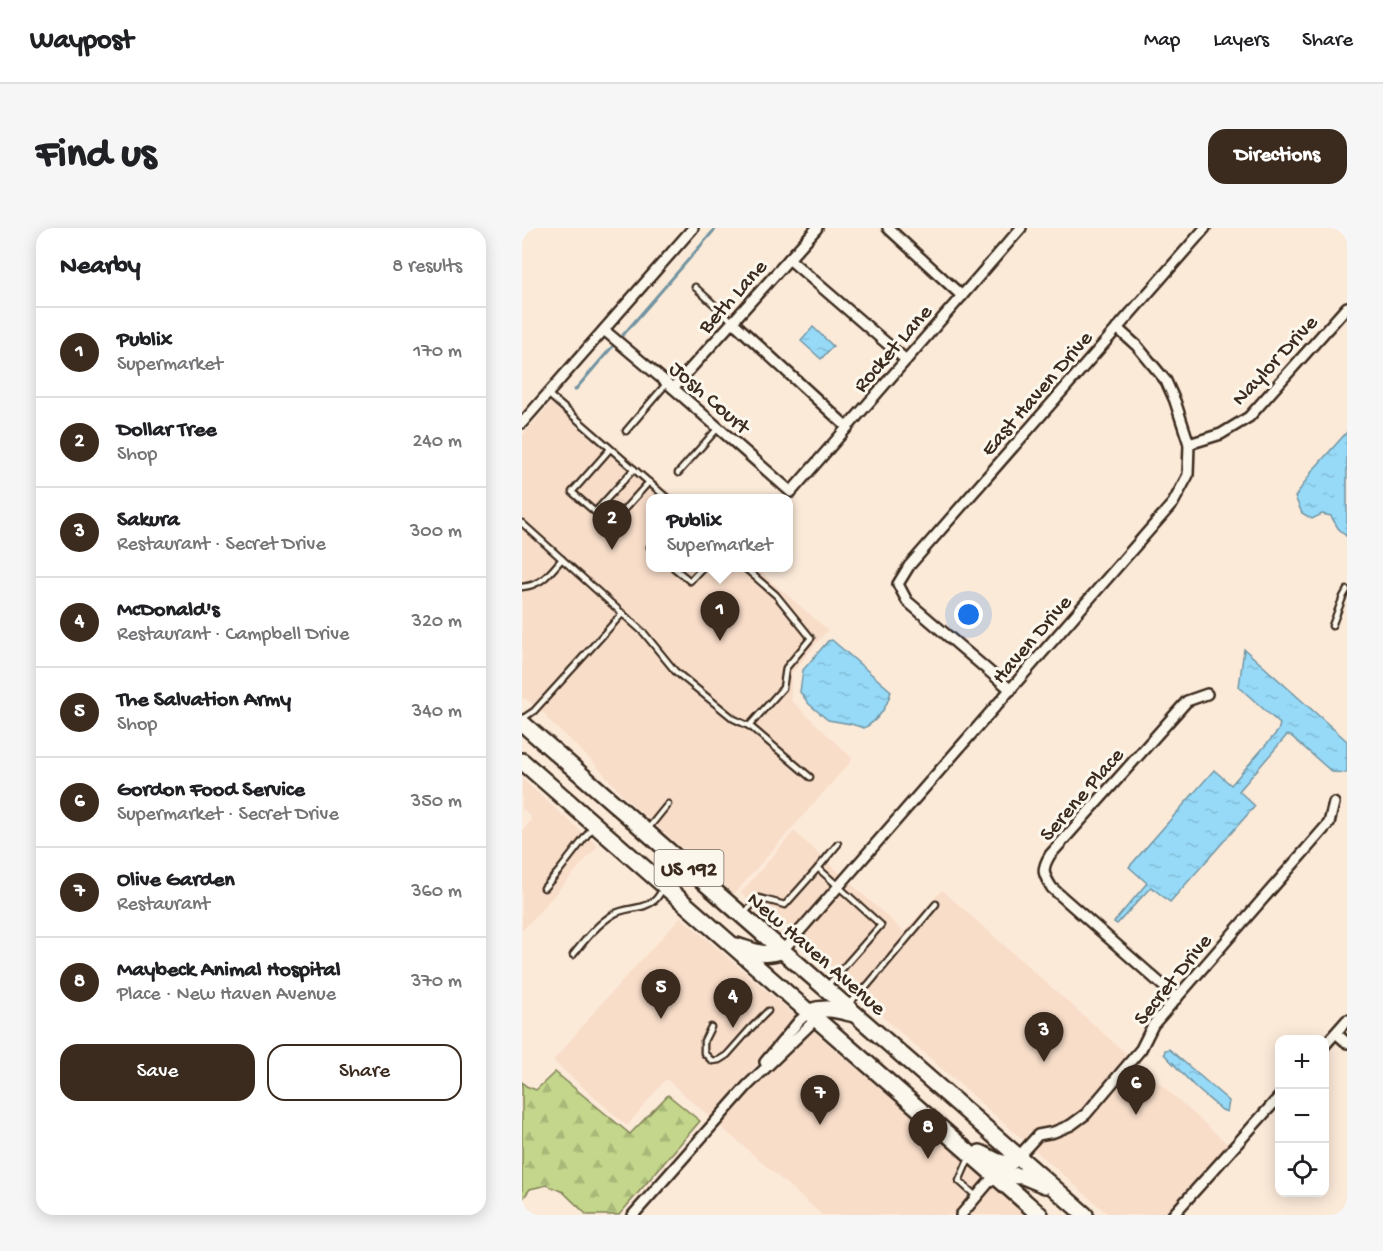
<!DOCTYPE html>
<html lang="en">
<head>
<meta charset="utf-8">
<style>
	:root { --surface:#fff; --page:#f6f6f6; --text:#202124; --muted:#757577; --line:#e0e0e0; --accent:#3b2a1e }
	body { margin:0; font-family:"Gochi Hand",sans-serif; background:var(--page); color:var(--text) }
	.controls { position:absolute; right:18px; bottom:18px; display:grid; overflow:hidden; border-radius:12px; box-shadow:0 3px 15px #0003 }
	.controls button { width:54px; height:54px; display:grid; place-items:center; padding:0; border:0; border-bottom:2px solid var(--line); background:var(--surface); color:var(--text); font:30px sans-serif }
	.you { position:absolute; left:447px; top:387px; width:21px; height:21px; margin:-15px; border:4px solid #fff; border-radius:50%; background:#1a73e8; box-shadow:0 0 0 9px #1a73e833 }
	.badge { display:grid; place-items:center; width:39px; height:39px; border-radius:50%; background:var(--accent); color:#fff; font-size:20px; font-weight:700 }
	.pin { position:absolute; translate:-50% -50px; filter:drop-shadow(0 2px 3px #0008) }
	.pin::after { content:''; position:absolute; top:32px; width:21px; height:18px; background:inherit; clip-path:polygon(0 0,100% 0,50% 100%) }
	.popup { position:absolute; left:124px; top:266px; width:147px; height:78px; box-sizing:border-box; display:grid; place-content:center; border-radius:12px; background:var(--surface); filter:drop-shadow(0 2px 4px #0005); font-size:20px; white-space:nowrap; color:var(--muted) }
	.popup b { font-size:22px; color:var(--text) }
	.popup::after { content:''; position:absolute; left:50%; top:100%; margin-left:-12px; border:12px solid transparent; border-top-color:var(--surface) }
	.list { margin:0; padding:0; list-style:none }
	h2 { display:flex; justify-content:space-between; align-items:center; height:78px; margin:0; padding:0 24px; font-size:26px }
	h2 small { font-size:20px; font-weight:400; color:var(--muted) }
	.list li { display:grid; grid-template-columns:39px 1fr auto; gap:18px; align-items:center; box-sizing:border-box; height:90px; padding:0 24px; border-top:2px solid var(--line) }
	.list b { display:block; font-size:22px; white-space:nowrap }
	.list p { margin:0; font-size:20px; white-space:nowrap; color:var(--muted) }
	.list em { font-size:20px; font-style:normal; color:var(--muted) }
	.actions { display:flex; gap:12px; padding:18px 24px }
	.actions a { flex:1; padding:14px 0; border:2px solid var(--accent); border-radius:18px; text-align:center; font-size:21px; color:var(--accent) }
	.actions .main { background:var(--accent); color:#fff }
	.icon { flex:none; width:33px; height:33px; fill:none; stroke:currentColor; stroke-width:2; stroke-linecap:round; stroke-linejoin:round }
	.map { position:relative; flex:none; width:825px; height:987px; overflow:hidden; border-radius:18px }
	header { display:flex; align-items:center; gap:36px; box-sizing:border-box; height:84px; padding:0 30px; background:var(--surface); border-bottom:2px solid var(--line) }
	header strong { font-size:28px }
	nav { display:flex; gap:33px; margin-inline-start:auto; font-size:21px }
	.intro { display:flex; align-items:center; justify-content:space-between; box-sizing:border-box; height:144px; padding:0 36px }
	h1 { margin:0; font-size:42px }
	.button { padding:15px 27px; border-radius:18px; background:var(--accent); color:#fff; font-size:21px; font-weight:700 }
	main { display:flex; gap:36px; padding:0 36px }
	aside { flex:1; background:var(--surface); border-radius:18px; box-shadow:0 3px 15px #0003 }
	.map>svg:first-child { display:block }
</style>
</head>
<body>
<header>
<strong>Waypost</strong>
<nav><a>Map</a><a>Layers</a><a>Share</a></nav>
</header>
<div class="intro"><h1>Find us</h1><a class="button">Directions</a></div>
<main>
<aside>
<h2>Nearby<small>8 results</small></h2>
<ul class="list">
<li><span class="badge">1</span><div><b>Publix</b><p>Supermarket</p></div><em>170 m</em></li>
<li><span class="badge">2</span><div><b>Dollar Tree</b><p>Shop</p></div><em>240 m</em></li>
<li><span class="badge">3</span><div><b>Sakura</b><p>Restaurant · Secret Drive</p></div><em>300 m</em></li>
<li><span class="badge">4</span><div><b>McDonald's</b><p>Restaurant · Campbell Drive</p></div><em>320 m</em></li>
<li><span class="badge">5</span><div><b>The Salvation Army</b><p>Shop</p></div><em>340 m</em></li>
<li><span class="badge">6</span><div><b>Gordon Food Service</b><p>Supermarket · Secret Drive</p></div><em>350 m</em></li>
<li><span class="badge">7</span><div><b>Olive Garden</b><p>Restaurant</p></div><em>360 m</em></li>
<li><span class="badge">8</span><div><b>Maybeck Animal Hospital</b><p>Place · New Haven Avenue</p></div><em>370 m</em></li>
</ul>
<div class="actions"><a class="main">Save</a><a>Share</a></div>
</aside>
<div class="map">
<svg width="825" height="987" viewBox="0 0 825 987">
	<defs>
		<pattern id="forest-firs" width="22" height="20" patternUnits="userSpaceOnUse" patternTransform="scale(1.5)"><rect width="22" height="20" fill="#c3d68b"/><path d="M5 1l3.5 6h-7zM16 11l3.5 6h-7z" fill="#a8b878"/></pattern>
		<pattern id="water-ripples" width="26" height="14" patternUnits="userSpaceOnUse" patternTransform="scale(1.5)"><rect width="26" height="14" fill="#96daf8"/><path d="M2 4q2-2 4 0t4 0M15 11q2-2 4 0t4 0" fill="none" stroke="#82bbd4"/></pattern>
	</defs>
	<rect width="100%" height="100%" fill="#fcead9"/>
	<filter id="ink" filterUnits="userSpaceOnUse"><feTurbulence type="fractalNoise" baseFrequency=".0167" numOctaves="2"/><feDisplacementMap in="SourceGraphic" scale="12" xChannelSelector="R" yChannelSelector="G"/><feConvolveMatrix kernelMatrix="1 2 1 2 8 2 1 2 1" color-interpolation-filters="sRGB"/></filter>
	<g filter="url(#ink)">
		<!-- built -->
		<g fill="#f8ddc9">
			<polygon points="35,168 154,270 129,270 129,340 234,340 306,402 269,446 269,472 331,531 212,666 103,570 72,535 25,491 24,487 3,470 0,472 0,208"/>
			<polygon points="0,551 76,618 0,703 0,607 1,602 9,592 8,588 0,581"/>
			<polygon points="272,603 382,704 420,662 707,917 653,977 652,980 653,984 657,987 587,987 219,665"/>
			<polygon points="159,689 274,788 249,818 221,854 189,890 144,851 105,898 31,833 78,777"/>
			<polygon points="290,802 463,951 432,987 300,987 197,897 229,861"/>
			<polygon points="471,958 504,987 446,987"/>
		</g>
		<!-- forest -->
		<polygon fill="url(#forest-firs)" stroke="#7f8054" stroke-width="1.5" points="33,844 108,906 146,867 178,893 97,987 65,987 41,964 25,957 8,961 0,972 0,854 4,858 14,862"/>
		<!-- water -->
		<g fill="url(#water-ripples)" stroke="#7294a1" stroke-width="1.5">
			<polygon points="291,99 311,118 299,131 279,113"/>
			<polygon points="825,204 825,309 816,300 809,288 800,286 790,291 780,285 773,269 791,242"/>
			<path d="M310,412L369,463C365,479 357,492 342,500L329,496L306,492L287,476L278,464L281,442L306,413Z"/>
			<polygon points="722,421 825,513 825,545 810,544 769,508 765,507 717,563 733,578 648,674 629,659 595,696 592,694 625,655 607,639 692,542 709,557 756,503 758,496 717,459"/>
			<polygon points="647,821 707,873 705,884 700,882 674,860 642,826 643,822"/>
		</g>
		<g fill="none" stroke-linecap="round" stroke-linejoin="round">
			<!-- stream -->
			<g stroke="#7294a1" stroke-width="3">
				<polyline points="101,107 194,0"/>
				<polyline points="53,162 90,119"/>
			</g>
			<!-- service casing -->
			<g stroke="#3b2a1e" stroke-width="9">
				<g id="service">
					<polyline points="173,59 211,94"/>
					<polyline points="26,166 145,270"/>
					<polyline points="104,203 145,155"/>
					<polyline points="88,221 50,264 88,297 127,254"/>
					<polyline points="156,245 196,200"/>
					<polyline points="73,284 112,241"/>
					<polyline points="0,295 122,405 153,443 212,491 229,499 288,549"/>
					<polyline points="129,317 128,319 129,320"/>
					<polyline points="152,340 168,353 180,340"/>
					<polyline points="223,340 254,367 289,410 264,440 261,460 227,498"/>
					<path d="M0,359C20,357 27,346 40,331"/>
					<polyline points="810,398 821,369 825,362"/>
					<polyline points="0,491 12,483 100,386"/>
					<polyline points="125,602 146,576"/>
					<polyline points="296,640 316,616"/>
					<polyline points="22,660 37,643 71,599"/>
					<polyline points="222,685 237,670 263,677 296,640 359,697 305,758"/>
					<path d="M51,727C63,712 75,696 92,686C104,679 122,682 133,672C136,669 139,664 141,660"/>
					<polyline points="326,776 345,758 414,676"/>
					<polyline points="189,799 182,813 182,825 190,833 197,832 205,827 228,801 246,783"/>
					<polyline points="448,928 437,953 455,969"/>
				</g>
			</g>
			<!-- minor casing -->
			<g stroke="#3b2a1e" stroke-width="14">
				<g id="minor">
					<polyline points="366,0 440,68"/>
					<polyline points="267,31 384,132"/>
					<polyline points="211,94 325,199"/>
					<polyline points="82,102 151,160 269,264 499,0"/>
					<polyline points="151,160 295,0"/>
					<polyline points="0,195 171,0"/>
					<polyline points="667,216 699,206 727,189 825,79"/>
					<polyline points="489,462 385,373 376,356 387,338 683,0"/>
					<polyline points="261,722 651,275 666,247 667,216 653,173 644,153 615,118 595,100"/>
					<path d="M655,770L530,660C521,646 519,642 528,627L665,473L685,466"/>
					<polyline points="814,805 825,815"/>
					<polyline points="802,818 825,792"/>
					<polyline points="243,834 277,793 287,784"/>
					<polyline points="496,929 516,907 532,904 549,897 564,886 619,821 631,797 807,595 812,575"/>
					<polyline points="111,987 225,858 294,791"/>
					<polyline points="439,987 473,947"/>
					<polyline points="651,987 758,868"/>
				</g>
			</g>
			<!-- primary casing -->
			<g stroke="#3b2a1e" stroke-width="20">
				<g id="primary">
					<polyline points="0,495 563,987"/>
					<polyline points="0,533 518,987"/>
					<path d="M215,718C233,724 242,729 261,722"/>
					<path d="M287,784C304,778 315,782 332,786"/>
					<path d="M458,925C473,931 480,942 496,929"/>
					<polyline points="473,947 501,948 523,957"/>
				</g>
			</g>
			<!-- service -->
			<use href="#service" stroke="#fbf7ec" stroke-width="4.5"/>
			<!-- minor -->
			<use href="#minor" stroke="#fbf7ec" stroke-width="9"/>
			<!-- primary -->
			<use href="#primary" stroke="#fbf7ec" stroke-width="15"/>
		</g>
	</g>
	<g text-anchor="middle" stroke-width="6" stroke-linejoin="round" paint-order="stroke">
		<!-- shield labels -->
		<rect fill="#fbf7ec" stroke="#75685c" stroke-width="1.5" x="132.5" y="622" width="69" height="36" rx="4.5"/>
		<g font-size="21" font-weight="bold" fill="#3b2a1e">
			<text x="167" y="647">US 192</text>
		</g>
		<!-- street labels -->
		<g font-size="22" fill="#3b2a1e" stroke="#fbf7ec">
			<text transform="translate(209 67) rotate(-48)" y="8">Beth Lane</text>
			<text transform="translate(369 119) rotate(-49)" y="8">Rocket Lane</text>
			<text transform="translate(751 131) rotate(-47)" y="8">Naylor Drive</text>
			<text transform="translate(513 164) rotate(-49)" y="8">East Haven Drive</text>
			<text transform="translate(189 168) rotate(41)" y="8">Josh Court</text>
			<text transform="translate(508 410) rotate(-49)" y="8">Haven Drive</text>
			<text transform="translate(558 565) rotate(-49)" y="8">Serene Place</text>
			<text transform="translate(296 724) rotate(41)" y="8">New Haven Avenue</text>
			<text transform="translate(649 750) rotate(-51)" y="8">Secret Drive</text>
		</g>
	</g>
</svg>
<div class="controls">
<button>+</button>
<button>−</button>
<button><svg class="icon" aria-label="locate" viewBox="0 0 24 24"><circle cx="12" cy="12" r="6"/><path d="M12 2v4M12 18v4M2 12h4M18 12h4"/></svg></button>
</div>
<div class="you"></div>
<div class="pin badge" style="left:198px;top:413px">1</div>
<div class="popup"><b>Publix</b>Supermarket</div>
<div class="pin badge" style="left:90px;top:322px">2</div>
<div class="pin badge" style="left:522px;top:834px">3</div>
<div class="pin badge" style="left:211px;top:800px">4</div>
<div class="pin badge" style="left:139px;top:791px">5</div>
<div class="pin badge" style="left:614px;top:887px">6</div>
<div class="pin badge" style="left:298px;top:897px">7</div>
<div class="pin badge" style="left:406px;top:931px">8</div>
</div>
</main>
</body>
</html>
